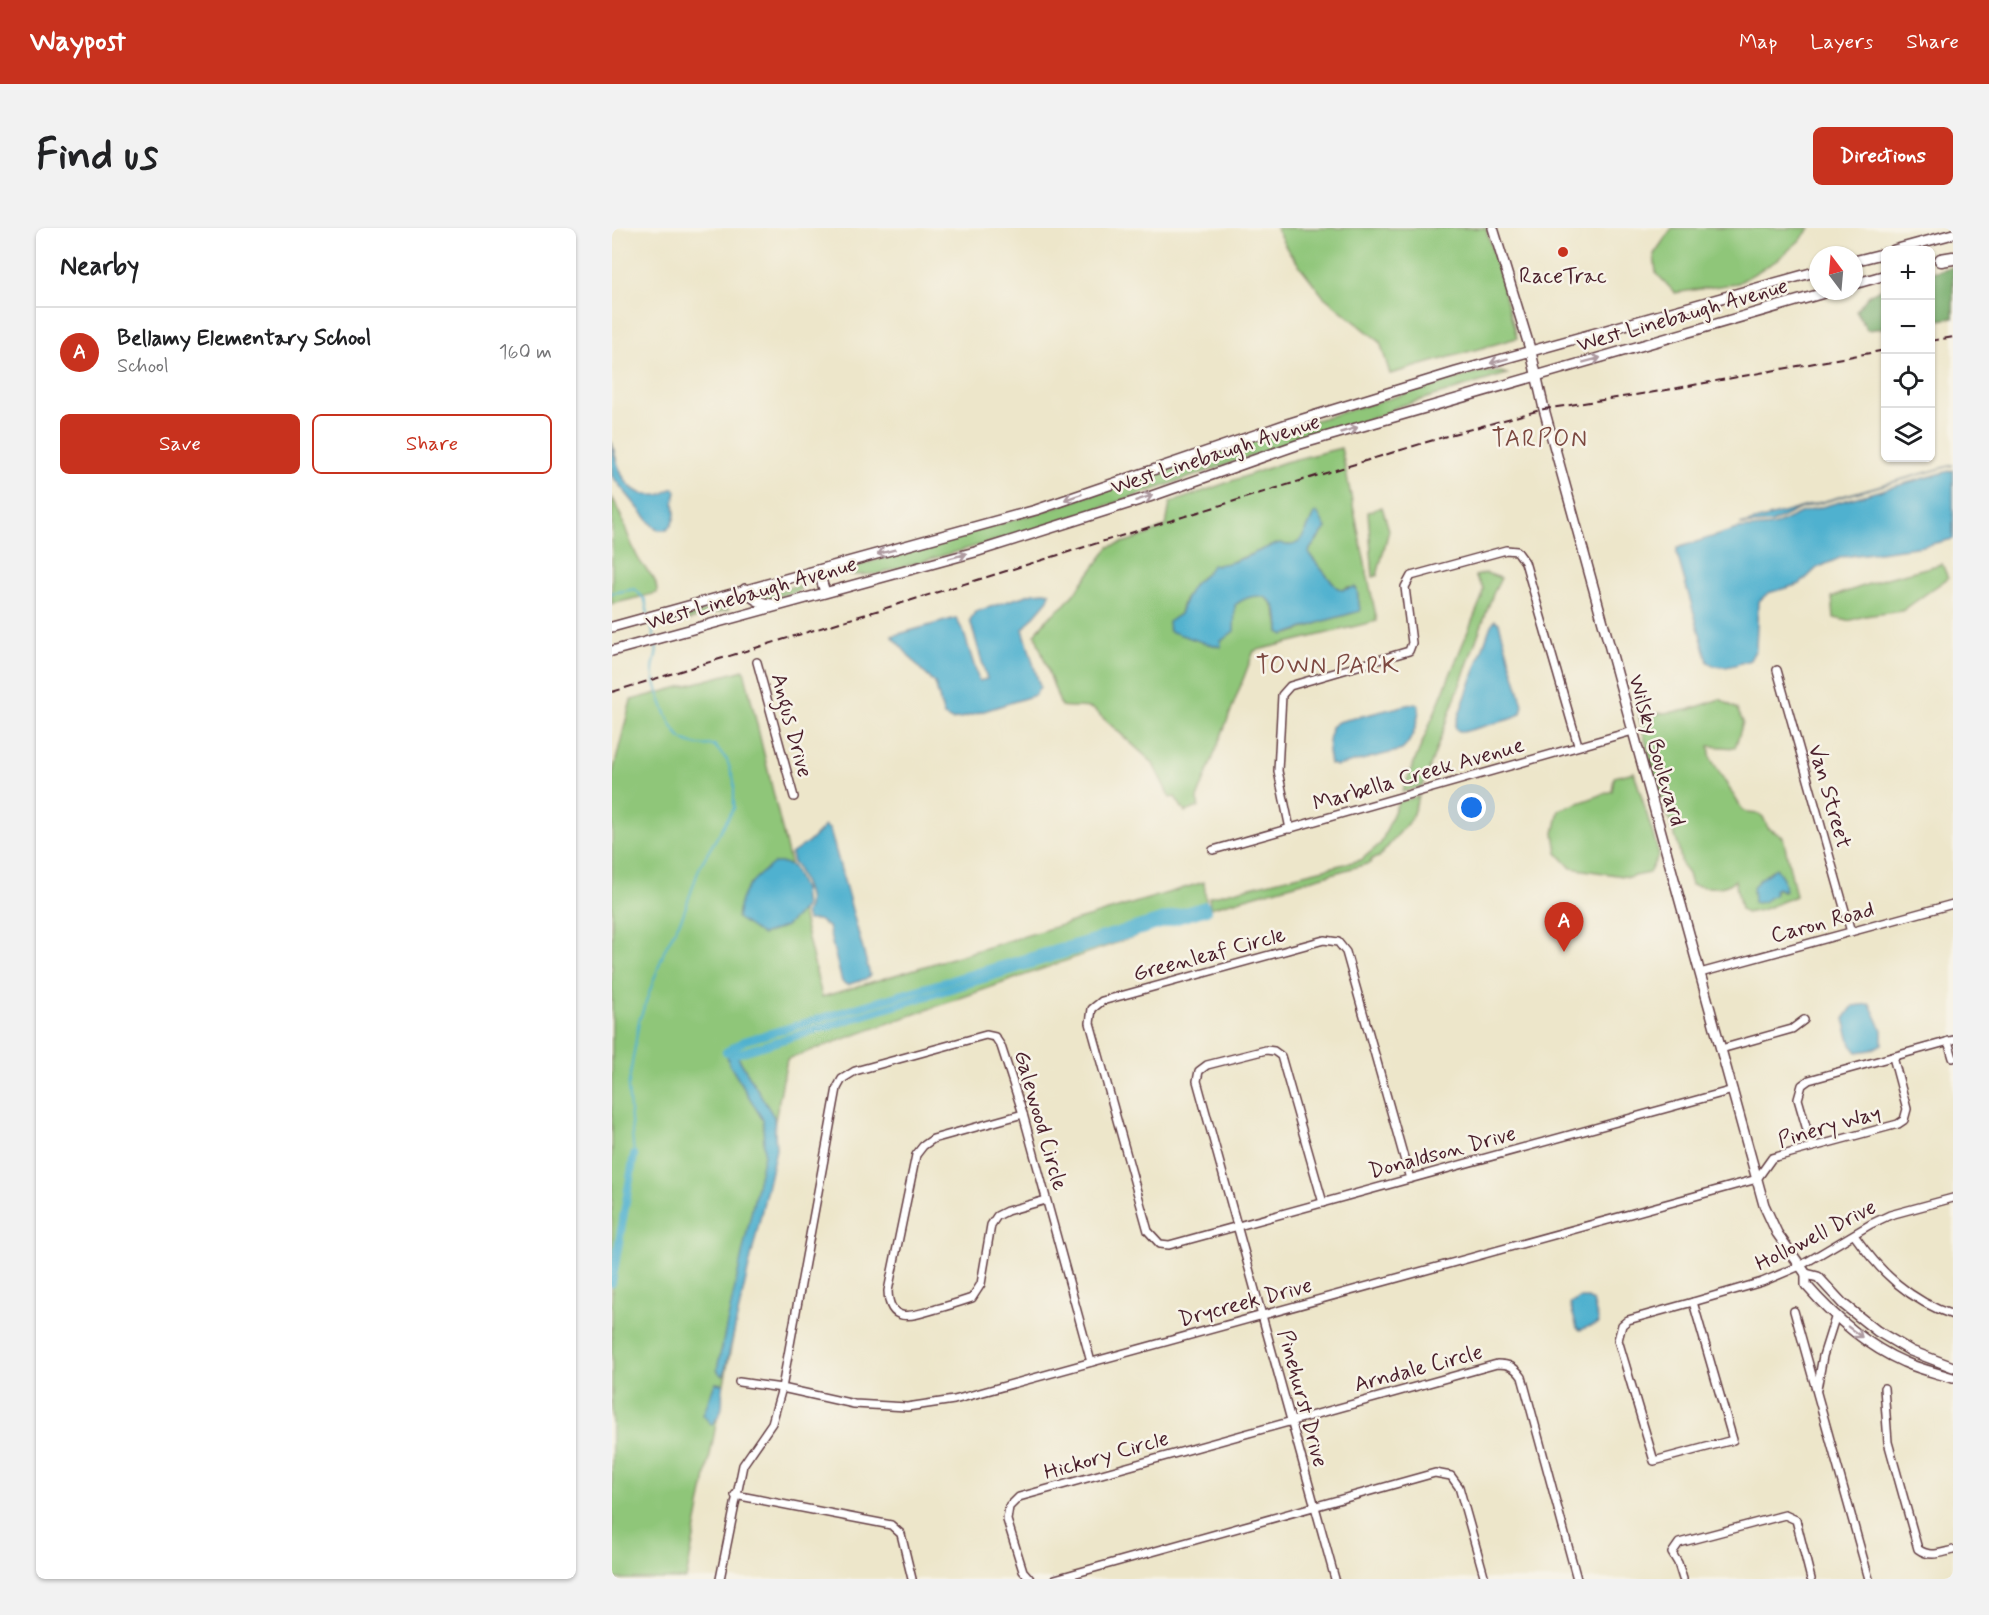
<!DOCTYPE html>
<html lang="en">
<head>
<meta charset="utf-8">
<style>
	:root { --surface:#fff; --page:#f2f2f2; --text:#202124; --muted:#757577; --line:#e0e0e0; --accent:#c8321e }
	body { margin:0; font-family:Mynerve,sans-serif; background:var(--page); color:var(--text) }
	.controls { position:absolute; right:18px; top:18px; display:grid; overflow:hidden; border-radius:9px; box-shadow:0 2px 4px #0004 }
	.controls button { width:54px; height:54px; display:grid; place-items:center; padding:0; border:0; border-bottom:2px solid var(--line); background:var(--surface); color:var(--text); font:30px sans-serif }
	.compass { position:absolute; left:1197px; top:18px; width:54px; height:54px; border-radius:50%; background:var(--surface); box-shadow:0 2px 4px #0004; rotate:344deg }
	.you { position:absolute; left:860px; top:580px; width:21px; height:21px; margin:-15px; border:4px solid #fff; border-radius:50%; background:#1a73e8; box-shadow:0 0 0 9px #1a73e833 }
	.badge { display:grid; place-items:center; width:39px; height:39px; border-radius:50%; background:var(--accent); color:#fff; font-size:20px; font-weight:700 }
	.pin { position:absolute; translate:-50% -50px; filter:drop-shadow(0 2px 3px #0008) }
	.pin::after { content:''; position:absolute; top:32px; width:21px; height:18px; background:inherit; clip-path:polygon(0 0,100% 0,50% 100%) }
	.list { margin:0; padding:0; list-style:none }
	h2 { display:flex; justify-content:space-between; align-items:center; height:78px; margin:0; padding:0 24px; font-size:26px }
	h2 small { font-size:20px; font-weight:400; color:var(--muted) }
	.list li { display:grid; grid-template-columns:39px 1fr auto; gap:18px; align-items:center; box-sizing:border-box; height:90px; padding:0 24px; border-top:2px solid var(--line) }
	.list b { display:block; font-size:22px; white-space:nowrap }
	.list p { margin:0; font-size:20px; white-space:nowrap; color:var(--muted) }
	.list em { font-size:20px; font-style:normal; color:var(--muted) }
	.actions { display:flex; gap:12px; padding:18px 24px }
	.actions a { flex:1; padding:14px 0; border:2px solid var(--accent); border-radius:9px; text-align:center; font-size:21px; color:var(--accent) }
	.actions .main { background:var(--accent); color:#fff }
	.icon { flex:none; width:33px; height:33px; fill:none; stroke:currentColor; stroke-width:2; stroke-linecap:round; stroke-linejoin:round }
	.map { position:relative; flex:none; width:1341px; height:1351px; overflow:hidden; border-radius:9px }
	header { display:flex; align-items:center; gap:36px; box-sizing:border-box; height:84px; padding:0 30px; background:var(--accent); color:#fff }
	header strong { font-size:28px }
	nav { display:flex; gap:33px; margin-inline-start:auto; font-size:21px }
	.intro { display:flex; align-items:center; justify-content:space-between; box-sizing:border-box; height:144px; padding:0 36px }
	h1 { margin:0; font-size:42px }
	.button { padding:15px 27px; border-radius:9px; background:var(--accent); color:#fff; font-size:21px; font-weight:700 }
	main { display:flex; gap:36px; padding:0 36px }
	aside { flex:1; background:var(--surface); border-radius:9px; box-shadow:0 2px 4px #0004 }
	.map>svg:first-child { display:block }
</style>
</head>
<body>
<header>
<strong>Waypost</strong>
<nav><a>Map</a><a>Layers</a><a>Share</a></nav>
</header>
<div class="intro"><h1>Find us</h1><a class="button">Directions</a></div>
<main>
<aside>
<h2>Nearby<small></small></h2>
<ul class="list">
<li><span class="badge">A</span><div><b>Bellamy Elementary School</b><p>School</p></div><em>160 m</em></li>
</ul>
<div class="actions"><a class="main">Save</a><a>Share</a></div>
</aside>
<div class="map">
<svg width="1341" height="1351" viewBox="0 0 1341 1351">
	<rect width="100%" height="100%" fill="#f7f3e8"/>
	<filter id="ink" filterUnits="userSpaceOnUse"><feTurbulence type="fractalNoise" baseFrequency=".0167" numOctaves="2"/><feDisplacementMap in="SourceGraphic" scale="12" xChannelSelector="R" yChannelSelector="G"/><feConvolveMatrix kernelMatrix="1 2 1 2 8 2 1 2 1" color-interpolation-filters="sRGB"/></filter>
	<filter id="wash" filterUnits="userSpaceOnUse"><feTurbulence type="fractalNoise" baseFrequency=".008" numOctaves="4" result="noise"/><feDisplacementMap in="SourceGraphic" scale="24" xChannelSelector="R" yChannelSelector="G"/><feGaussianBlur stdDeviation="1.35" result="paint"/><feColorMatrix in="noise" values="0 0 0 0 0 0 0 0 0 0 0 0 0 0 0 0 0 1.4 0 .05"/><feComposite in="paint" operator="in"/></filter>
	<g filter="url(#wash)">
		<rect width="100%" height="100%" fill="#ede6ca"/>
		<!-- green -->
		<g fill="#8fc679" stroke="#6c7252" stroke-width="1.5" fill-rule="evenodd">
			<polygon points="664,0 874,0 905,110 778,146 768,114 711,68 675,21"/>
			<polygon points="1060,0 1198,0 1187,13 1164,33 1126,55 1063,65 1044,45 1042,26"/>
			<polygon points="867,144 889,144 895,146 785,179 768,188 669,218 503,275 393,310 266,346 243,347 230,346 227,343 432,283 694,195"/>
			<path d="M729,220L765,393L642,423L585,571L587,579L573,584L563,569L558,570L540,534L481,481C470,478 460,480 449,478L423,406L435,391L453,376L465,362L497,319L535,307L554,298L558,275L673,234ZM700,290L714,300L698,321L697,326L724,359L730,362L736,359L745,362L748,383L712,393L677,406L667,404C665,375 653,353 623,377C618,397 625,396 608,413L580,410L566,405L561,391L568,386L571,374L585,353L597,343L662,317H682L691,311Z"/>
			<path d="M0,269C11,288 15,310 26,330C34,345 45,346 45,365L0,376Z"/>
			<polygon points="770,279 777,302 765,348 761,349 756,284"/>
			<polygon points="1330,336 1336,350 1290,383 1253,388 1236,393 1222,390 1220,369 1271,351"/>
			<polygon points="874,345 889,350 881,366 811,558 790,564 870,369 871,360 863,348"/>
			<polygon points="186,357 189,360 186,363 152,372 150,371 150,367"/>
			<polygon points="117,376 116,382 54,398 53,394"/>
			<polygon points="132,442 210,769 592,654 595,683 175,831 74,1351 0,1351 0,548 19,472"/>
			<path d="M1108,471L1125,481L1131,494L1123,520L1097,518L1099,531L1130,581L1136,585L1147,586L1151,589L1156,600L1171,609L1184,668L1150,682L1134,685L1129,681L1123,652C1112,663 1094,659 1079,657L1076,646L1070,638L1066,617L1040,539L1027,488L1076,482ZM1160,642L1171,663L1165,660L1157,670L1142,674L1146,654Z"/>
			<polygon points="1022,544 1047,626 1037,645 1017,649 959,640 945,625 942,605 947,582 1000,563 1002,549"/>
			<polygon points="807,568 799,591 767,629 760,631 758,635 598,680 597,669 749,632 769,615 786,574"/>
		</g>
		<!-- forest -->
		<g fill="#73ab69" stroke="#5e654a" stroke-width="1.5">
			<polygon points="1341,39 1341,90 1319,93 1319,44"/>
			<polygon points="1273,59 1273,100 1255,102 1244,83 1258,66"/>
		</g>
		<!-- water -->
		<g fill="#50b1cf" stroke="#4d687d" stroke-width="1.5">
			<path d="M0,214C5,239 13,270 45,267C52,267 55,262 62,260L64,264C58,281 70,285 55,302H46L40,297L0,248Z"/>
			<polygon points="1341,237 1187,281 1160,295 1128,297"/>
			<path d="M1341,242V311L1311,318L1230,329L1205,340L1188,356L1156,365L1146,374L1144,421L1138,432C1123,437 1109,444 1096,434L1065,326V320L1125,301L1161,298L1188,285Z"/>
			<path d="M705,284L714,300L698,321L697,326L724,359L730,362L743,359L745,362L748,383L712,393L672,407L667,404C667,398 667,390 665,385C659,363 638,365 623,377L622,403L609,413V419L593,415L557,403L556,394L568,386C572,375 575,364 583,355C590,349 596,346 600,337C625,337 644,322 668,315C689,325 694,301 702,286Z"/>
			<polygon points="433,364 438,365 436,372 411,401 428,459 423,467 353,489 340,492 332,488 323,455 310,443 280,408 344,390 352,405 367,453 375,451 358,392 363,384 421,365"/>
			<polygon points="883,392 887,395 911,477 909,485 902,490 851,504 845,502 843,498 879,397"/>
			<path d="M803,475L807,478C807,492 801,512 790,522L725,538L718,536L716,523L719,499L726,494Z"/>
			<path d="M213,598L218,602L258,747L256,750L235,757L230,754L216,699L206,692H195L193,685C203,673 189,650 184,638L181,635L179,626L198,613Z"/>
			<path d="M162,635H172L181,639L191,661L193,680L174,698L150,707L125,690C128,662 140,652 162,635Z"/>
			<polygon points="1164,640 1171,650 1173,663 1165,660 1162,662 1163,666 1151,674 1144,675 1142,674 1141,660 1147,652"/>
			<polygon points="1258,776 1270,802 1270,816 1259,822 1245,824 1239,817 1232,791 1241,778"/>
			<polygon points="114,824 124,826 162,889 164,921 112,1147 108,1146 105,1141 152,926 151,892 117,836"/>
			<polygon points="968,1070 976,1070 981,1073 987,1095 968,1102 965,1100 958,1076"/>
			<path d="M103,1155L111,1156C109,1165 112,1174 109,1183C107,1188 103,1193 100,1197L91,1187Z"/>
		</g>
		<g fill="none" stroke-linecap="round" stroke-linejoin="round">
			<!-- stream -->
			<g stroke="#50b1cf" stroke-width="2">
				<polyline points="0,365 23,361 33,372 36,386"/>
				<polyline points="38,392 42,409"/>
				<path d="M22,927L16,860L27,793L53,721L71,687L88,638L122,580V552L115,532L102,517C91,518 80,518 70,511C58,502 42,458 41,442C41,431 47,429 44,415"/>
			</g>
			<!-- canal -->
			<g stroke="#50b1cf" stroke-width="8">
				<polyline points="114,824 132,813 593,677 595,683 124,826"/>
				<polyline points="0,1055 22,927"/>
			</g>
		</g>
	</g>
	<g filter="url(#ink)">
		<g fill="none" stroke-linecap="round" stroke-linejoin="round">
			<!-- minor casing -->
			<g stroke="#623d43" stroke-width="10">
				<g id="minor">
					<polyline points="145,434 182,569"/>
					<polyline points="1165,442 1239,704"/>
					<polyline points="678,601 666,543 670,467 678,458 797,423 800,415 793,359 799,348 894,322 905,323 913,334 966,517"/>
					<polyline points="601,622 1021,503"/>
					<polyline points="1088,745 1341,676"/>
					<polyline points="1336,813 1341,830"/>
					<polyline points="1109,821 1180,801 1192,792"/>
					<path d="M411,886L321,911L311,918L304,927L276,1063C277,1097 301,1088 324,1081C336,1078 348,1074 360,1070L369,1056L379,997L385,988L395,983L434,972"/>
					<polyline points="1200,919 1186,871 1190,857 1197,852 1341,812"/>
					<polyline points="798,951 734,724 726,714 712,712 490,773 480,781 478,795 536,1003 548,1016 557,1017 1121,862"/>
					<polyline points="711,975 669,828 662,823 654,822 595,837 587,843 585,853 723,1351"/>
					<path d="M1242,1007C1268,1044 1298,1073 1341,1087"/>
					<polygon points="1081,1074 1121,1212 1042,1233 1006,1112 1010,1097 1016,1092"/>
					<polyline points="1081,1074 1150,1054 1188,1038 1259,996 1278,987 1341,970"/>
					<polyline points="1182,1083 1257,1351"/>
					<polyline points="127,1154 170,1160 242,1176 295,1179 342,1172 1145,951 1160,930 1286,896 1292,892 1295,881 1281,829"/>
					<path d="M1272,1160L1276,1214L1306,1321C1318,1330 1328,1325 1341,1322"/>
					<polyline points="1205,1161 1211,1128 1223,1090"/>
					<polyline points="123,1267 279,1297 289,1306 300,1351"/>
					<polyline points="108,1351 131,1237 160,1195 170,1160 225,860 230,851 243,843 374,807 383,809 389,818 411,886 479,1134"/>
					<path d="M418,1351L411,1343L395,1292L397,1279L407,1269L885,1136C897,1136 903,1139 910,1149L965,1351"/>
					<polyline points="443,1351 823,1245 839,1248 847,1259 873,1351"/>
					<polyline points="1071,1351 1066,1335 1060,1325 1067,1315 1173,1287 1184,1292 1199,1351"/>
				</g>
			</g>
			<!-- secondary casing -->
			<g stroke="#623d43" stroke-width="12">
				<g id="secondary">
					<polyline points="881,0 919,124 932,181 1152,977 1165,1005 1194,1046"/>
					<polyline points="1282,22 1341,6"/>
					<polyline points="1242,33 1274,25"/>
					<polyline points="1242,56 1274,47"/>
					<polyline points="206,342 213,364"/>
					<path d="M133,361C140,372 149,376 162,376"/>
					<polyline points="0,399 424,282 675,196 844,144 1206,43"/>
					<polyline points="0,423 363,324 537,269 685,217 1219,63"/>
					<path d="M1194,1046V1057C1222,1089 1253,1117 1292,1134C1307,1141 1325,1145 1341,1150"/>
					<polyline points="1194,1046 1206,1049 1231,1076 1265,1103 1299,1123 1341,1139"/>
				</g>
			</g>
			<!-- motorway casing -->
			<g stroke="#623d43" stroke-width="15">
				<polyline id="motorway" points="1329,32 1341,30"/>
			</g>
			<!-- minor -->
			<use href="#minor" stroke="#fff" stroke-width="7"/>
			<!-- secondary -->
			<use href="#secondary" stroke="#fff" stroke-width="9"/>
			<!-- motorway -->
			<use href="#motorway" stroke="#fff" stroke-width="12"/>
			<!-- rail -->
			<g stroke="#4a1f2b" stroke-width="2" stroke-dasharray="9 4.5" stroke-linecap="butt">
				<polyline points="1318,113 1341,109"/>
				<polyline points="0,464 841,206 932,181 1049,163 1274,122"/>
			</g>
		</g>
		<!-- one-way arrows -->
		<defs><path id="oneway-shaft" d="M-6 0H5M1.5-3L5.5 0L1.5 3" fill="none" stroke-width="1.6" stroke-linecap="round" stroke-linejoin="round" transform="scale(1.5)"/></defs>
		<g stroke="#ae9aa0">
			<use href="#oneway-shaft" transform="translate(980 132) rotate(-15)"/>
			<use href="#oneway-shaft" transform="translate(887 133) rotate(165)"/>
			<use href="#oneway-shaft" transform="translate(737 202) rotate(-16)"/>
			<use href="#oneway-shaft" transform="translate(461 269) rotate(161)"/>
			<use href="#oneway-shaft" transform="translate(532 270) rotate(-18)"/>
			<use href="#oneway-shaft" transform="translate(274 324) rotate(165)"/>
			<use href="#oneway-shaft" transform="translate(346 328) rotate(-15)"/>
			<use href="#oneway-shaft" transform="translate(1243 1104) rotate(37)"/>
		</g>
	</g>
	<!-- markers -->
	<circle fill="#c8321e" stroke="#f7f3e8" stroke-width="2" cx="951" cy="24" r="6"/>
	<g text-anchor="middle" stroke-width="5" stroke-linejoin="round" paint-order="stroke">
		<!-- poi labels -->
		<g font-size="22" fill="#4a1f2b" stroke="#f7f3e8">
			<text x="951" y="55">RaceTrac</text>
		</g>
		<!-- street labels -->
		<g font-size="22" fill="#4a1f2b" stroke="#f7f3e8">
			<text transform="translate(1070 86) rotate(-16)" y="8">West Linebaugh Avenue</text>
			<text transform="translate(603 225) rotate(-18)" y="8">West Linebaugh Avenue</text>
			<text transform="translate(139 364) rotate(-16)" y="8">West Linebaugh Avenue</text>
			<text transform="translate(181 497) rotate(75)" y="8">Angus Drive</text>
			<text transform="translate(1046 522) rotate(74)" y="8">Wilsky Boulevard</text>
			<text transform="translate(806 545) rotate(-16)" y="8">Marbella Creek Avenue</text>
			<text transform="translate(1219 568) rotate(74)" y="8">Van Street</text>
			<text transform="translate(1210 693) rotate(-15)" y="8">Caron Road</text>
			<text transform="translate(597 725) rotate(-15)" y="8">Greenleaf Circle</text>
			<text transform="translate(430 892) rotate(74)" y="8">Galewood Circle</text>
			<text transform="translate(1217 897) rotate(-16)" y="8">Pinery Way</text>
			<text transform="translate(830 923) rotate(-15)" y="8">Donaldson Drive</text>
			<text transform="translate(1203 1006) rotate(-27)" y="8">Hollowell Drive</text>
			<text transform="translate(633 1073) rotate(-15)" y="8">Drycreek Drive</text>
			<text transform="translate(806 1139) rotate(-15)" y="8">Arndale Circle</text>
			<text transform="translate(692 1170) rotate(75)" y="8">Pinehurst Drive</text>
			<text transform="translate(494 1226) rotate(-16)" y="8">Hickory Circle</text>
		</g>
		<!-- neighbourhood labels -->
		<g font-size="24" letter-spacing="1.5" fill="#7c4840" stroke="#f7f3e8">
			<text x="928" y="218">TARPON</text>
			<text x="716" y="445">TOWN PARK</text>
		</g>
	</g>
</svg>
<div class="controls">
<button>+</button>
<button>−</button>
<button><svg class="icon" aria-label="locate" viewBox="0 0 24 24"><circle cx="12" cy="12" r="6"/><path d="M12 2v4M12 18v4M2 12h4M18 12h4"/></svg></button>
<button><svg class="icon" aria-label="layers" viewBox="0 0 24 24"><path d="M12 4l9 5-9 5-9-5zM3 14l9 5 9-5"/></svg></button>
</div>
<svg class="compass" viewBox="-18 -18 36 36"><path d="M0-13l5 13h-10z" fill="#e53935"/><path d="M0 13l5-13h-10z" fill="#757577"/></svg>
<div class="you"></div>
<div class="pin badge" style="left:952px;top:724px">A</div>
</div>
</main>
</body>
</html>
